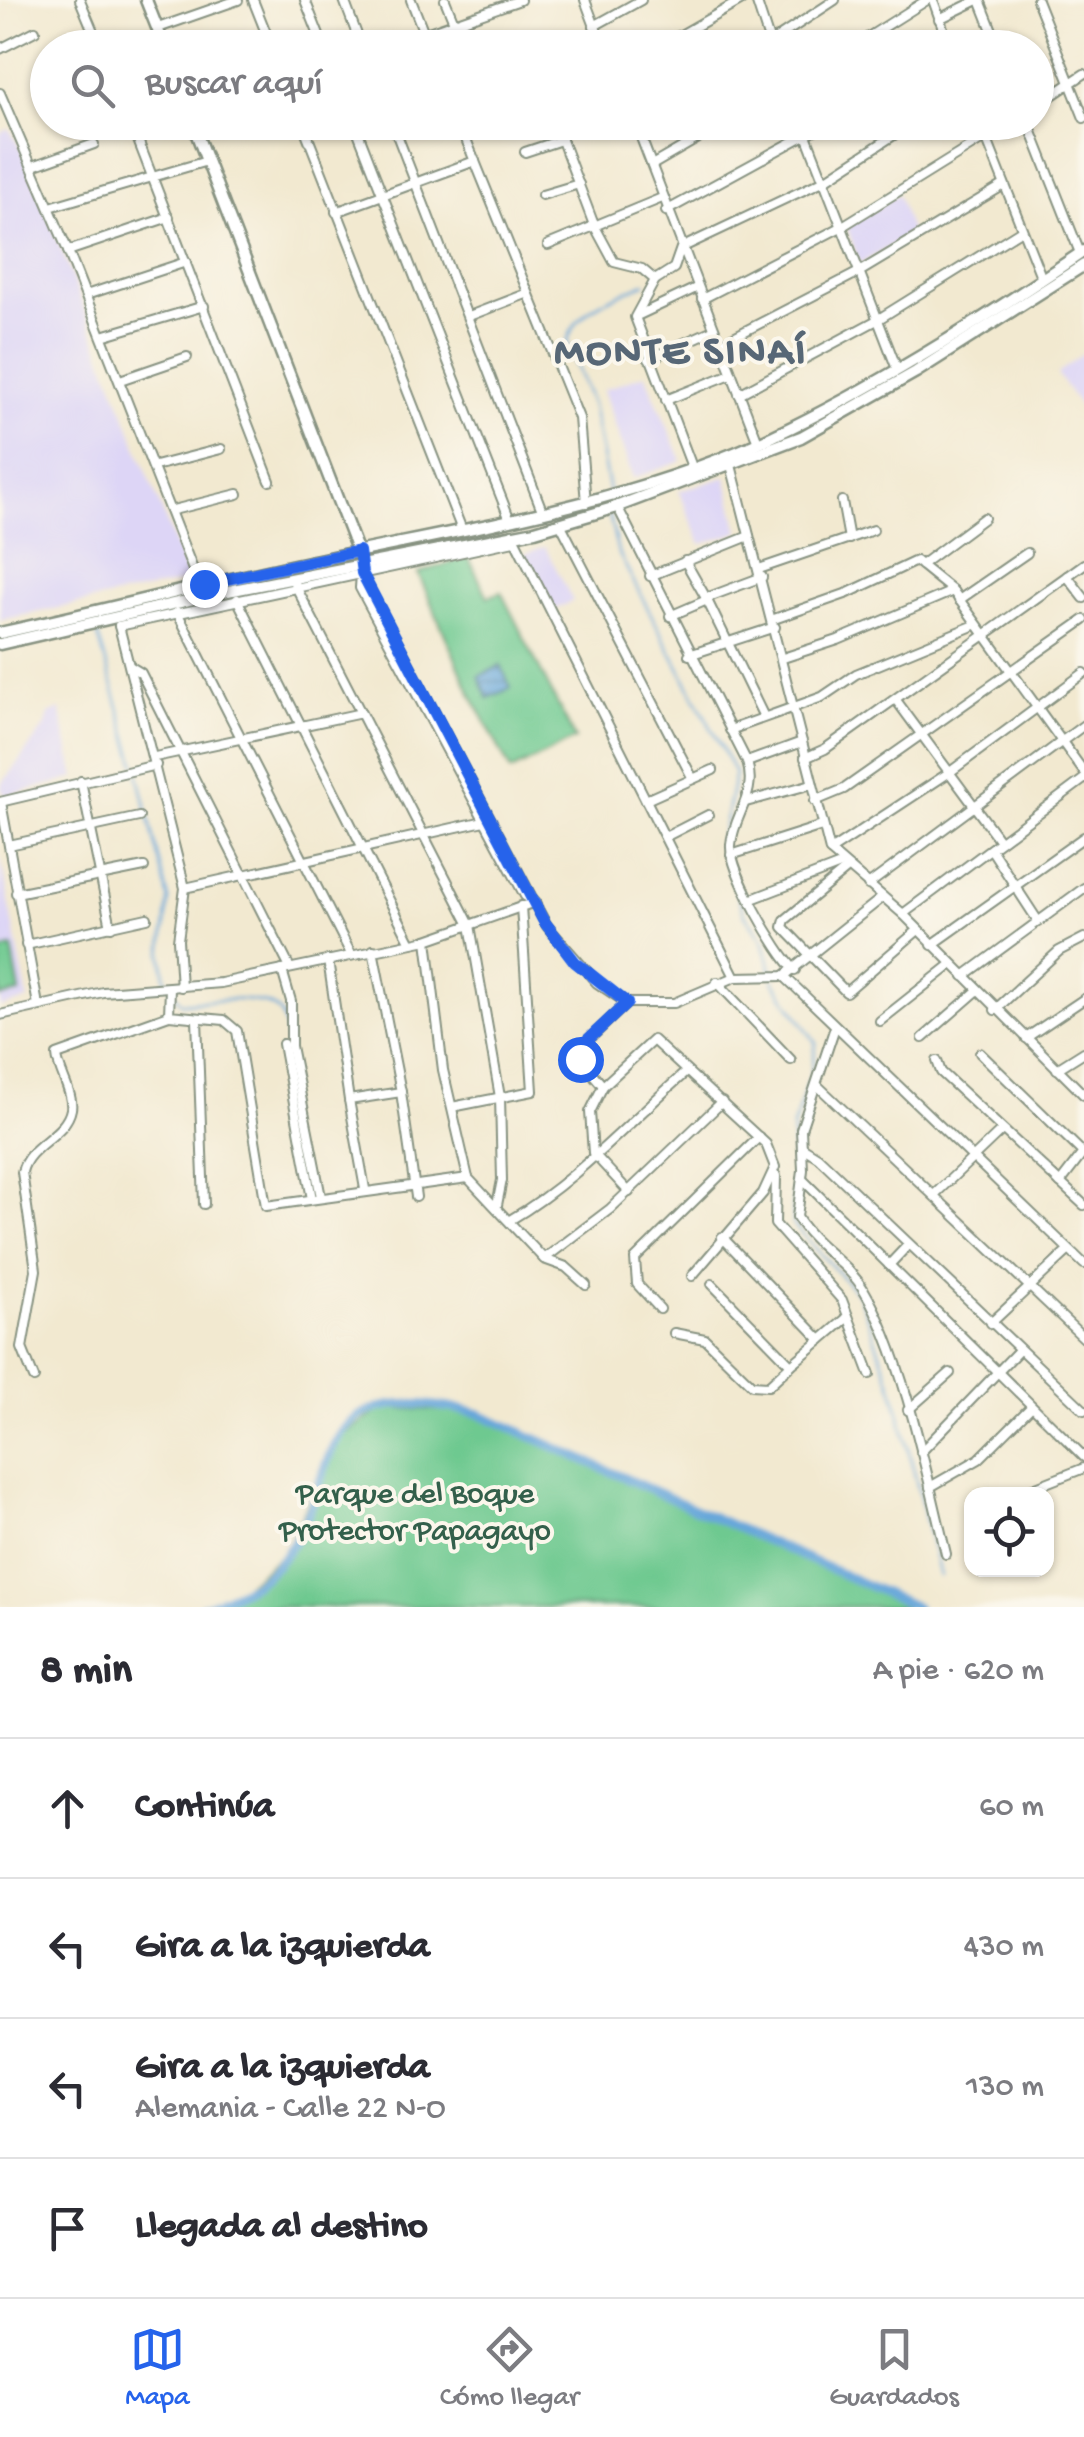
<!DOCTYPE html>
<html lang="es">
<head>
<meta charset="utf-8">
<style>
	:root { --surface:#fff; --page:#f7f7f7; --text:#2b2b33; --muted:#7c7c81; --line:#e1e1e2; --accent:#2563eb }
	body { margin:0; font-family:"Gochi Hand",sans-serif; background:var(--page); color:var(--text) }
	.controls { position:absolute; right:30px; bottom:30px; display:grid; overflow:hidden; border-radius:20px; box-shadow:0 2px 8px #0004 }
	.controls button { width:90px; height:90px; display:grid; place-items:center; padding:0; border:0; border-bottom:2px solid var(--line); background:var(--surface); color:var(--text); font:50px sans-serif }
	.stop { position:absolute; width:30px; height:30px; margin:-22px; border:8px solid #2563eb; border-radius:50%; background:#fff }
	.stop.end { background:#2563eb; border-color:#fff; box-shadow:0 2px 10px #0008 }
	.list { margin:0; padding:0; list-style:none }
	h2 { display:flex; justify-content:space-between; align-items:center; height:130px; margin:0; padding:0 40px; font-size:42px }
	h2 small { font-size:32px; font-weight:400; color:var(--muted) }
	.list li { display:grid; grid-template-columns:65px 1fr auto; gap:30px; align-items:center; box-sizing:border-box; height:140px; padding:0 40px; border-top:2px solid var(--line) }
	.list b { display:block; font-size:38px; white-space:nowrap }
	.list p { margin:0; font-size:32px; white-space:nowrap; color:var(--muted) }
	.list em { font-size:32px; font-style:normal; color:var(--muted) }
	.icon { flex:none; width:55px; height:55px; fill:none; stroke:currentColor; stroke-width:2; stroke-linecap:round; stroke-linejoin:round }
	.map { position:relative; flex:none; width:1084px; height:1607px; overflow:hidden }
	.search { position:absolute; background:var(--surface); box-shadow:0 2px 8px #0004; left:30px; right:30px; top:30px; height:110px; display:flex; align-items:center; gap:25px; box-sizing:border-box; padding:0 35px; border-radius:55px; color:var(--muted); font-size:38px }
	.sheet { height:690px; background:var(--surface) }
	nav { display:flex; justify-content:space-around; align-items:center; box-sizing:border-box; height:140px; border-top:2px solid var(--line); background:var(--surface); font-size:28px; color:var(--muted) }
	nav a { display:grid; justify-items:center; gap:5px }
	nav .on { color:var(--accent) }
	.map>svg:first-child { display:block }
</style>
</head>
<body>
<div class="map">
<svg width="1084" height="1607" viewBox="0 0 1084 1607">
	<defs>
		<pattern id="water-rules" width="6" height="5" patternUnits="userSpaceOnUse" patternTransform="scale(2.5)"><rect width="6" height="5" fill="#67a7da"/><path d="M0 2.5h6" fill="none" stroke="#5489b2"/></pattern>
	</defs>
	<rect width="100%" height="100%" fill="#fbf7ec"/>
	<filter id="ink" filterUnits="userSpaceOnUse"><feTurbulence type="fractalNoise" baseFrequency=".01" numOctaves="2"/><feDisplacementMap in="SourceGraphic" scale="20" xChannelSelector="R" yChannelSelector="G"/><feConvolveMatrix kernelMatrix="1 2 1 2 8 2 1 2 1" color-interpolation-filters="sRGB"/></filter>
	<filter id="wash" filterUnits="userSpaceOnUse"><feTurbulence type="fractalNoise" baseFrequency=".0048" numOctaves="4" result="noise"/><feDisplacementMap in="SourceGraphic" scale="40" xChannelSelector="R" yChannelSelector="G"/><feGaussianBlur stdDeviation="2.25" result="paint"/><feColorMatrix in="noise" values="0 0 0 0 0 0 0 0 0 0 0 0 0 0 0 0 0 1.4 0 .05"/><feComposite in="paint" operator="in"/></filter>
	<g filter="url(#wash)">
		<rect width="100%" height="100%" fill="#f2e9d0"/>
		<!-- built -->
		<g fill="#ddd5f6">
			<polygon points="9,129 26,158 189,581 0,620 0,133"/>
			<polygon points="898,194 911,234 860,264 847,227"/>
			<polygon points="1084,353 1084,412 1057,374"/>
			<polygon points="645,374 682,461 633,478 603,390"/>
			<polygon points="726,477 739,532 701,544 679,491"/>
			<polygon points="545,547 573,601 552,611 523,555"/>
			<polygon points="60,709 75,778 5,796 0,786 46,725 49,714"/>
			<polygon points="0,855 28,1000 0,1007"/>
		</g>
		<!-- park -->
		<g fill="#6ec990" stroke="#468362" stroke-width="2.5">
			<polygon points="468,557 488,597 501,592 575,739 511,771 470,692 418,573"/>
			<polygon points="12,948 20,993 0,997 0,951"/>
			<polygon points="383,1408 468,1411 915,1607 198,1607 236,1593 286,1551 337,1439"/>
		</g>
		<!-- water -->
		<polygon fill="url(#water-rules)" stroke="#437287" stroke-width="2.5" points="501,666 511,688 488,698 479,676"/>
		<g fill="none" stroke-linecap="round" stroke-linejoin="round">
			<!-- stream -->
			<g stroke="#67a7da" stroke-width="2.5">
				<path d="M609,491L592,405L567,343C575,308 617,295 646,283"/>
				<polyline points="609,514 618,552 735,773 720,846 745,915 763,940 772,972"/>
				<polyline points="97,632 136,765"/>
				<polyline points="138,773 169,900 162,953 166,984"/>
				<polyline points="773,980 816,1043 811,1074 793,1127 793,1224 859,1295 894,1392 940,1576"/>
				<path d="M171,990L182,1003C205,1001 268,992 281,1015C286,1023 286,1036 288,1046"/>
			</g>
			<!-- canal -->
			<path stroke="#67a7da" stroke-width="9" d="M203,1607C224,1598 248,1591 265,1576C357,1496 282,1368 480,1414L916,1607"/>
		</g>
	</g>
	<g filter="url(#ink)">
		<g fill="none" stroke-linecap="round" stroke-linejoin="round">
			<!-- minor casing -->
			<g stroke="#889382" stroke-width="12">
				<g id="minor">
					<polyline points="80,0 100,48"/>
					<polyline points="253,0 272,48"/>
					<polyline points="305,0 324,48"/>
					<polyline points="344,0 362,48"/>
					<polyline points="411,0 430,48"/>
					<polyline points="445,0 454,22"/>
					<polyline points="585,0 603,48"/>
					<polyline points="756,0 770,43"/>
					<polyline points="933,0 950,48"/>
					<polyline points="980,0 999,48"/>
					<polyline points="1037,0 1084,118"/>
					<polyline points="939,19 978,0"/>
					<polyline points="594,26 641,0"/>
					<polyline points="158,28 238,0"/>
					<polyline points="253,48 270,42"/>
					<polyline points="383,48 520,0"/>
					<polyline points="658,48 742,0"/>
					<polyline points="762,48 835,0"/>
					<polyline points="851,48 927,0"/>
					<polyline points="0,49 35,31"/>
					<polyline points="0,93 68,251 199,585"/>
					<polyline points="1036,106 1084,74"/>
					<polyline points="131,122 270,481"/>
					<polyline points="302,122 462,530"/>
					<polyline points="354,122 510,520"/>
					<polyline points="392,122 543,513"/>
					<polyline points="459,122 579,418 586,503"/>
					<polyline points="555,122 594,225 614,262 642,269 655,280 635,317 692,467"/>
					<polyline points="635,122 758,442"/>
					<polyline points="801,122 897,369"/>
					<polyline points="980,122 1042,279"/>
					<polyline points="1028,122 1080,253"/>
					<polyline points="525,152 561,140"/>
					<polyline points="652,165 726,122"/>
					<polyline points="33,166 94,144"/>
					<polyline points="542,195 579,184"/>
					<polyline points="50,207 207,161"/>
					<polyline points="666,211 829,122"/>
					<polyline points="336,212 475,161"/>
					<polyline points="548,245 662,198"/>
					<polyline points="68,251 169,217"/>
					<polyline points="655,280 674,268 681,248 825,180 914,122"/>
					<polyline points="86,295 186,262"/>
					<polyline points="702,299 841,227 1010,122"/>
					<polyline points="639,315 696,288"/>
					<polyline points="469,316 526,294"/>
					<polyline points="102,336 204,306"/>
					<polyline points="718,345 859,272 1004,185"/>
					<polyline points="649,359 713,330"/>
					<polyline points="120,380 187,357"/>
					<polyline points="739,394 877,320 1020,231"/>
					<polyline points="666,400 731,374"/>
					<polyline points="731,465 830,851 903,914 1084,1095"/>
					<polyline points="155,466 221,449"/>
					<polyline points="842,501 849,539"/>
					<path d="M617,506L747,762C758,795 733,815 731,845C729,870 777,953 795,970"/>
					<polyline points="173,510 238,494"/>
					<polyline points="561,525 693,779"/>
					<polyline points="512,534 735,977"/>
					<polyline points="685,561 706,598"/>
					<polyline points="921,565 984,518"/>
					<polyline points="759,569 873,530"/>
					<polyline points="361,573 547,926 597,983 627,1003"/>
					<polyline points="361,574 360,588 525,896 535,902"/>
					<polyline points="650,576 749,536"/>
					<polyline points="1067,576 1084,598"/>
					<polyline points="762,577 706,598 764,717"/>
					<polyline points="292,579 470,925 500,1097 502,1180 497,1205"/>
					<polyline points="237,599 411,943"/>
					<polyline points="959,600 1027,553"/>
					<polyline points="177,612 351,954"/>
					<polyline points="670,616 707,600"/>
					<polyline points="774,619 848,593 916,561 953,591 1084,772"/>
					<polyline points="119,626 514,541"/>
					<polyline points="119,626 185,888 178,940 181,987"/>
					<polyline points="689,655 775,627"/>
					<polyline points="783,658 838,640 953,591"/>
					<polyline points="131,667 141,673 290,968"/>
					<polyline points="896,700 1000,841"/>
					<polyline points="730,730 822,697 856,674 975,625"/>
					<polyline points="155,757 357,714"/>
					<polyline points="805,758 825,749 1084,564"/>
					<polyline points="747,762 802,742"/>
					<polyline points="81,781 111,927"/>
					<polyline points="646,800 713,770"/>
					<polyline points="815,801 844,789 1084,620"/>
					<polyline points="0,802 156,765"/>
					<polyline points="1,802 38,1005"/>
					<polyline points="746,802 812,784"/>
					<polyline points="665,837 708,815"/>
					<polyline points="9,845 139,817"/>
					<polyline points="991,849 1038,921"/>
					<polyline points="830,851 950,772 1084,673"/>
					<polyline points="731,855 822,826"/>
					<polyline points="848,868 785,920 783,927 846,992 917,931"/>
					<polyline points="868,885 1084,725"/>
					<polyline points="185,888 484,821"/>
					<polyline points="16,893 144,867"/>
					<polyline points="752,899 843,864"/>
					<polyline points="903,914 1084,779"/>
					<polyline points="427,940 443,1070 468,1178 544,1259 566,1267 586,1285"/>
					<polyline points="26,945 147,918"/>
					<polyline points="932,945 1084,837"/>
					<polyline points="373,950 401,1092 416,1197"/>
					<polyline points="328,960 349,1100"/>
					<polyline points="282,970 291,1001 291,1046 321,1197"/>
					<polyline points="784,976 1084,1264"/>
					<polyline points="964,976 1084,888"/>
					<polyline points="717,982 791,1060"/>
					<polyline points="170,988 169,1015 224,1020 237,1031 266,1206 468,1178"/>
					<polyline points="995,1010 1059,951 1084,938"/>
					<polyline points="0,1015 103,992 221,983 427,940 535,902"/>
					<polyline points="197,1019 204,1204"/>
					<polyline points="880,1021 952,964"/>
					<path d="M835,1027L801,1129L803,1170L797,1217C814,1246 847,1262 864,1290C903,1355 928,1479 946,1554"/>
					<polyline points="923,1038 978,990"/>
					<polyline points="1026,1038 1084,999"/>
					<polyline points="283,1044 312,1199"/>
					<polyline points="980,1053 1084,1154"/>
					<polyline points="937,1061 941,1072 1084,1205"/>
					<polyline points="1057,1069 1084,1052"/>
					<polyline points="603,1086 580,1059 579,1049 627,1003 674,1003 735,977 784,976 883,897"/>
					<polyline points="818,1086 1084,1338"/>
					<polyline points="452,1107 533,1091 521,906"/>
					<polyline points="802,1147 818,1157 1084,1410"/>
					<polyline points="776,1176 775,1224 842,1300 870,1374"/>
					<polyline points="803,1180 1084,1457"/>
					<polyline points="1060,1183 1083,1153"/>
					<polyline points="365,1189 349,1100 401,1092"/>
					<polyline points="629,1192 593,1153 590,1112 603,1086 653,1040 766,1144 775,1167 763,1193 692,1276"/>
					<polyline points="935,1194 1002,1130"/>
					<path d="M510,1220C575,1182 628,1123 686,1072"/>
					<polyline points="544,1259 610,1209 722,1102"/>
					<polyline points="889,1265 908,1245"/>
					<polyline points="712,1284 791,1365 821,1340 722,1237"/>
					<polyline points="660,1309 637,1284 635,1259 759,1137"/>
					<polyline points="991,1323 1069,1250"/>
					<polyline points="674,1333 705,1339 752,1385 768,1386 791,1365"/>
					<polyline points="821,1340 848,1317"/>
					<path d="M34,1378L22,1348L36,1270L22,1172C28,1144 66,1136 71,1109C74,1094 58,1072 57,1055L169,1015"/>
					<polyline points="908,1410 950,1373"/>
					<polyline points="921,1452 1019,1350"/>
					<polyline points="930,1487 979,1459 1031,1407"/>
					<polyline points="1018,1494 1084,1468"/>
				</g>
			</g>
			<!-- tertiary casing -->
			<g stroke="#889382" stroke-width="15">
				<g id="tertiary">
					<polyline points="146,0 165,48"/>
					<polyline points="192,122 359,555"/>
					<path d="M0,633C106,610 211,582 318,560C477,526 645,501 792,427C893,377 991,314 1084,251"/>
					<polyline points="0,644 233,590 535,531 613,508 801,437 916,372 1084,265"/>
				</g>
			</g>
			<!-- minor -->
			<use href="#minor" stroke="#fff" stroke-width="8"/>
			<!-- tertiary -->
			<use href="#tertiary" stroke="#fff" stroke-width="10"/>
		</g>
	</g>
	<g fill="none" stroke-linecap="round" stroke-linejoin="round" filter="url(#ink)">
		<!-- route -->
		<polyline stroke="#2563eb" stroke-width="12" points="204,584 359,551 362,573 543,920 575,962 627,1003 579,1048 580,1059"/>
	</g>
	<g text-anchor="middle" stroke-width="8" stroke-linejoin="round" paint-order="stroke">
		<!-- park labels -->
		<g font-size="32" fill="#33604b" stroke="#fbf7ec">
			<text x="415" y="1502">Parque del Boque<tspan x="415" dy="37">Protector Papagayo</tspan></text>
		</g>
		<!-- district labels -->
		<g font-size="42" font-weight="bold" letter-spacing="2.5" fill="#576776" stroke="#fbf7ec">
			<text x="681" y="362">MONTE SINAÍ</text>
		</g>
	</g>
</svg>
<div class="controls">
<button><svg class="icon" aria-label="locate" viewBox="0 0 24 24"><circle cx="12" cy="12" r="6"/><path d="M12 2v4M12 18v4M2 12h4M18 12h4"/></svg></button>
</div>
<div class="stop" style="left:580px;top:1059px"></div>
<div class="stop end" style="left:204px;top:584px"></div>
<div class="search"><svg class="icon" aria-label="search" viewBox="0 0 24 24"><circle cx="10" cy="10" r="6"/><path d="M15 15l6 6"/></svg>Buscar aquí</div>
</div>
<section class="sheet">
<h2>8 min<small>A pie · 620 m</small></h2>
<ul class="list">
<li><svg class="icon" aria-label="ahead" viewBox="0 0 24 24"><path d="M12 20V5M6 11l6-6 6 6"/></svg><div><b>Continúa</b></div><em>60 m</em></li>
<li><svg class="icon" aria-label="left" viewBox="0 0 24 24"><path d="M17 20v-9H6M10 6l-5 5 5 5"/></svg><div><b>Gira a la izquierda</b></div><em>430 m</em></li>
<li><svg class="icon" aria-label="left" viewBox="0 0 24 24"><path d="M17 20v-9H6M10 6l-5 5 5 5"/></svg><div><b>Gira a la izquierda</b><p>Alemania - Calle 22 N-O</p></div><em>130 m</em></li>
<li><svg class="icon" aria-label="arrive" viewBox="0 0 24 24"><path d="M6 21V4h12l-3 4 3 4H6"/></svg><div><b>Llegada al destino</b></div></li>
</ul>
</section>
<nav>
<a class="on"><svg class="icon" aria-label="map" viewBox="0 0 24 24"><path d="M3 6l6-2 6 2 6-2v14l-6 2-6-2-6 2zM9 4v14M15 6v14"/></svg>Mapa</a>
<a><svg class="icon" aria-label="directions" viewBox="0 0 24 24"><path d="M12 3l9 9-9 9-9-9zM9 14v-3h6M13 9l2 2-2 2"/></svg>Cómo llegar</a>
<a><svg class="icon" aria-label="saved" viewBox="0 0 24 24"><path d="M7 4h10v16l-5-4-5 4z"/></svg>Guardados</a>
</nav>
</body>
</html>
